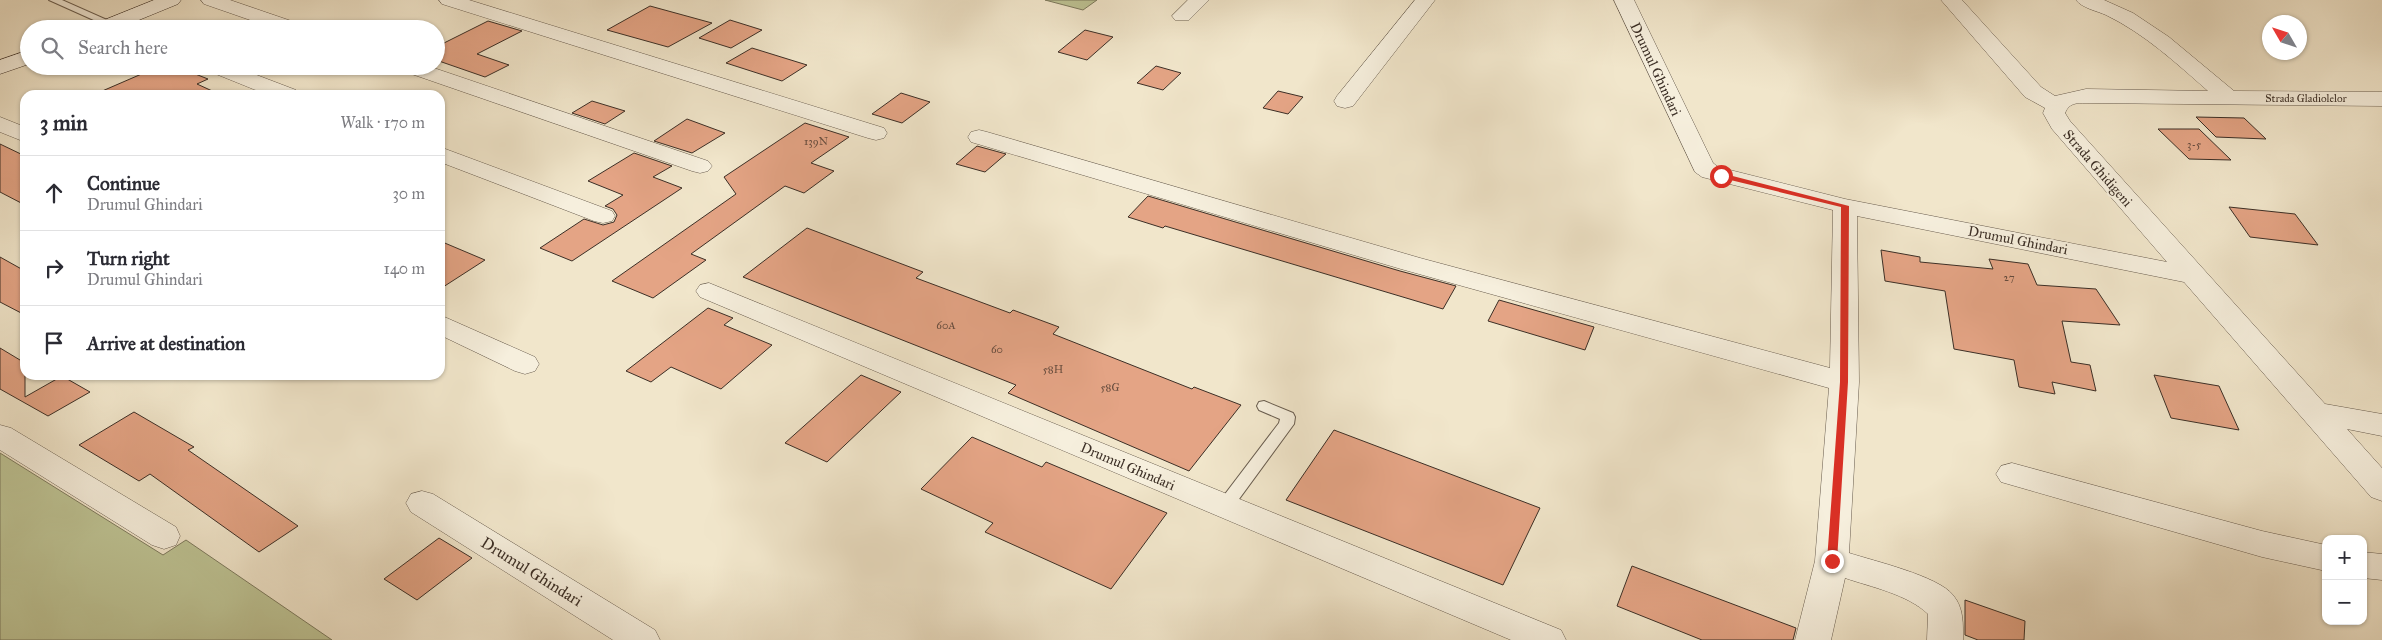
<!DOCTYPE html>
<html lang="en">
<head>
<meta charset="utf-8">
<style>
	:root { --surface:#fff; --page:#f7f7f7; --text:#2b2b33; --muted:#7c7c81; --line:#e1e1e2 }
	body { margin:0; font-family:"IM FELL Great Primer",serif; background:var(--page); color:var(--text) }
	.controls { position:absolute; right:15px; bottom:15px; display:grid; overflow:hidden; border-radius:10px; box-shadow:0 1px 4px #0004 }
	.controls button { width:45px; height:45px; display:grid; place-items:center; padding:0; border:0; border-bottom:1px solid var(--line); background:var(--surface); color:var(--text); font:25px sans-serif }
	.compass { position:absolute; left:2262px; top:15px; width:45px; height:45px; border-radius:50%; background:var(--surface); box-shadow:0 1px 4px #0004; rotate:309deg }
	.stop { position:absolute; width:15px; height:15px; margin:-11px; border:4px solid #d93025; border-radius:50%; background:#fff }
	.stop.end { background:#d93025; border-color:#fff; box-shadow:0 1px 5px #0008 }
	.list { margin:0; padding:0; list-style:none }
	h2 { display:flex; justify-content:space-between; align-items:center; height:65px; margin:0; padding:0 20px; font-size:21px }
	h2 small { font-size:16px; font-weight:400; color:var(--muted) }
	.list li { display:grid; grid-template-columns:32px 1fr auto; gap:15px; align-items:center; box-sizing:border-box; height:75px; padding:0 20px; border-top:1px solid var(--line) }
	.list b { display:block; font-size:19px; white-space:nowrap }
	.list p { margin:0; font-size:16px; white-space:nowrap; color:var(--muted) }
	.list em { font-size:16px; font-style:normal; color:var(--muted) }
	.icon { flex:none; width:28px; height:28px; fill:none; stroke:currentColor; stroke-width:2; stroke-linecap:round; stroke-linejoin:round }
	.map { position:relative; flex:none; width:2382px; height:640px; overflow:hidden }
	.search { position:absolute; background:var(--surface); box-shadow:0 1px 4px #0004; left:20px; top:20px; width:425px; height:55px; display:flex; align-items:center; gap:12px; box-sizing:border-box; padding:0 18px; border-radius:28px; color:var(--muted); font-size:19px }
	.panel { position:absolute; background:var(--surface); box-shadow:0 1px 4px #0004; left:20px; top:90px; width:425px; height:290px; border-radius:15px }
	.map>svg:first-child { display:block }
</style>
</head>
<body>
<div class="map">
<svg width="2382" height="640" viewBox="0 0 2382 640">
	<rect width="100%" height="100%" fill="#f1e6cb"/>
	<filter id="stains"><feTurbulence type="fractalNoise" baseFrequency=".004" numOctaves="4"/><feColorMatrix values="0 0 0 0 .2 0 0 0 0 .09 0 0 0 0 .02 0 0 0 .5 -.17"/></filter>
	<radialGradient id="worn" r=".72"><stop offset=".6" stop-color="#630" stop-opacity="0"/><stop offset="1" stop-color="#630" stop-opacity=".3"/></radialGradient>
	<!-- green -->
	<g fill="#bec495" stroke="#7d7a5e">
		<polygon points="1045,0 1097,0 1083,10"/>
		<polygon points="0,453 163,555 186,540 332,640 0,640"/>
	</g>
	<!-- building -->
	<g fill="#e4a485" stroke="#3c2f26">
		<polygon points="650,6 712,23 668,47 607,30"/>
		<polygon points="730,20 762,30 731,48 699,38"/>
		<polygon points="488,21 522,31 477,54 509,65 485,77 436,60 436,47"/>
		<polygon points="1085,30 1113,37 1087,60 1058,52"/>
		<polygon points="752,48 807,65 782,81 726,63"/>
		<polygon points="160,66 175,66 208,79 197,84 221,95 93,95"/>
		<polygon points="1156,66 1181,73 1163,90 1137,83"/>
		<polygon points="1278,91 1303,97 1288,114 1263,108"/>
		<polygon points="901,93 930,102 902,123 872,114"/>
		<polygon points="592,101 625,111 605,124 572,113"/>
		<polygon points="2196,117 2244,118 2266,139 2216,137"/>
		<polygon points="687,119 725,133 692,153 654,141"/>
		<polygon points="805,123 849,137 811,163 834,171 804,193 785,186 691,254 706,260 653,298 612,281 736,194 724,177"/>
		<polygon points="2158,129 2199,129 2231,160 2189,159"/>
		<polygon points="0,144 25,156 25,205 0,192"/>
		<polygon points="977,146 1006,154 985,172 956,164"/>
		<polygon points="634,153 672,166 653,177 682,188 572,261 540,248 584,219 603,225 614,222 617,215 613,209 605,206 623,195 588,181"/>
		<polygon points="1148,196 1400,271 1456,286 1443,309 1165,226 1163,228 1128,217"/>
		<polygon points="2229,207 2295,214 2318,245 2250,237"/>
		<polygon points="807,228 923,272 916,278 1010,313 1013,310 1059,327 1053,334 1192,389 1194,387 1241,405 1189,471 1008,393 1016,385 743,277"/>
		<polygon points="440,241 485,260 440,289"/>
		<polygon points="1881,250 1920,257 1920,262 1993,269 1989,259 2028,264 2037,285 2096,289 2120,325 2062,321 2071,362 2090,365 2096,391 2052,382 2055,394 2019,387 2014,360 1954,349 1945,291 1885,281"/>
		<polygon points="0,257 25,271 25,315 0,302"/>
		<polygon points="1499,300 1594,327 1585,350 1488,321"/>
		<polygon points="708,308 733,318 724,325 772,345 721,389 671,367 651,382 626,371"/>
		<polygon points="0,348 25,363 25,397 62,376 90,392 48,416 0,389"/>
		<polygon points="861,375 901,392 827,462 785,443"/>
		<polygon points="2154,375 2219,386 2239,430 2171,418"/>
		<polygon points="134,412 194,447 188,450 298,526 259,552 150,474 139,481 79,445"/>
		<polygon points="1334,430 1540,508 1503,585 1286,500"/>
		<polygon points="972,437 1042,467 1046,462 1167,513 1111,589 985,532 993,523 921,489"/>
		<polygon points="439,538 472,558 417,600 384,579"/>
		<polygon points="1632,566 1796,628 1793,640 1702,640 1617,606"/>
		<polygon points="1965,600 2025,621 2024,640 1978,640 1965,635"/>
	</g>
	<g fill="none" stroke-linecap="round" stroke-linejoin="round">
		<!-- service casing -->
		<g stroke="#695d4f" stroke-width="2">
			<g id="service">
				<polygon points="49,0 62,0 116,24 107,26"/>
				<polygon points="1264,401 1293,413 1295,417 1294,424 1231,510 1225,512 1219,510 1217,506 1219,502 1279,423 1280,419 1259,410 1257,406 1259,402"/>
			</g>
		</g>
		<!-- minor casing -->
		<g stroke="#695d4f" stroke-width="1">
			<g id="minor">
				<polygon points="201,0 230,0 303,25 306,29 276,29 204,4"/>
				<polygon points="439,0 469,0 884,128 887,133 884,138 876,140 868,138 442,4"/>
				<polygon points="1188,0 1209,0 1189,20 1175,20 1172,16"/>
				<polygon points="1415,0 1435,0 1353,106 1345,108 1337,106 1334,101 1337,96"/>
				<path d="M1614,0H1634L1713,163L1718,167L1845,199L2167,262L2052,129L2043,113L2045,108L2025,97L1941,0H1962L2041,87L2055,96L2086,89L2208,91C2176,63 2145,34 2106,15C2097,11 2082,8 2076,0H2104L2133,13L2169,37L2234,91L2382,92V106L2086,103C2076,103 2069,103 2065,113L2070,121L2325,404L2382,414V436L2347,429L2382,468V501L2371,497L2184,282L1857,216L1859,382L1849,553C1874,561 1938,576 1953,595C1964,608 1963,624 1963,640H1927L1928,614C1907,594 1871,587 1845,578L1831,640H1795L1815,561L1829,388L1401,269L971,142L968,137L971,132L979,130L987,132L1420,258L1830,368L1833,210L1702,177L1695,172Z"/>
				<polygon points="203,66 233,66 296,90 299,95 268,95 206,70"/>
				<polygon points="397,66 428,66 708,161 712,166 708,171 700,173 692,171 400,70"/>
				<polygon points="0,117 25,127 25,142 0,132"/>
				<polygon points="440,147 612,211 615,216 612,221 603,223 594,221 440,162"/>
				<polygon points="709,283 1561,630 1566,640 1511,640 700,297 696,291 700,285"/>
				<polygon points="440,315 535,357 539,364 535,371 525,374 515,371 440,335"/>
				<polygon points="0,425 11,428 176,527 180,536 176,545 164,549 152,545 0,450"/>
				<polygon points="2012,463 2262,531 2326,545 2326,571 2262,557 2001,482 1996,474 2001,466"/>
				<polygon points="422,491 433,494 655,630 660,640 613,640 411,512 406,503 411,494"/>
				<polygon points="2363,552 2382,554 2382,580 2363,578"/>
			</g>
		</g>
		<!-- secondary casing -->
		<g stroke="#3c2f26" stroke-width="1">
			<g id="secondary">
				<polygon points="154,0 181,0 178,4 117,29 89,29 92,25"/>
				<polygon points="29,50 29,64 0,74 0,60"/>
			</g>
		</g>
		<!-- service -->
		<use href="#service" fill="#f6efdd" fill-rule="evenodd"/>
		<!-- minor -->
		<use href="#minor" fill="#f6efdd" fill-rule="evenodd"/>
		<!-- secondary -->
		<use href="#secondary" fill="#f6efdd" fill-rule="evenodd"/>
	</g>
	<!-- route -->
	<polygon fill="#d93025" points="1721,173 1849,206 1848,382 1837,561 1832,565 1827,561 1840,382 1841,207 1718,177"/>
	<g text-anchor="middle" stroke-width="4" stroke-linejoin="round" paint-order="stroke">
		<!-- far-street labels -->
		<g font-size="11" fill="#3c2f26" stroke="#f6efdd">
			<text x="2306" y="102">Strada Gladiolelor</text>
		</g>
		<!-- number labels -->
		<g font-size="11" fill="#664c3e">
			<text x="816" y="145">139N</text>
			<text x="2194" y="148">3-5</text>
			<text x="2009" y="281">27</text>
			<text x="946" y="329">60A</text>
			<text x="997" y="353">60</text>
			<text x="1053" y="373">58H</text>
			<text x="1110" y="391">58G</text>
		</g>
		<!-- street labels -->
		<g font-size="14" fill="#3c2f26" stroke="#f6efdd">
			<text transform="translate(1656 69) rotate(65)" y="5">Drumul Ghindari</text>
			<text transform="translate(2098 168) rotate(49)" y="5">Strada Ghidigeni</text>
			<text transform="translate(2018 240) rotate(11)" y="5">Drumul Ghindari</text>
			<text transform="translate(1128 466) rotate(23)" y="5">Drumul Ghindari</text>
		</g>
		<!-- near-street labels -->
		<g font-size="16" fill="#3c2f26" stroke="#f6efdd">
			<text transform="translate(532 571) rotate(32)" y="6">Drumul Ghindari</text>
		</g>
	</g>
	<rect width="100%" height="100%" filter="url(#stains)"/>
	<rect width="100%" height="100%" fill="url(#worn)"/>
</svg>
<div class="controls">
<button>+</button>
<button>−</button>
</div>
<svg class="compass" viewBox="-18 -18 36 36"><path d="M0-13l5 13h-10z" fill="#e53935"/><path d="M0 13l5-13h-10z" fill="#7c7c81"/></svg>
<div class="stop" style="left:1721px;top:176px"></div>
<div class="stop end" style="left:1832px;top:561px"></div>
<div class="search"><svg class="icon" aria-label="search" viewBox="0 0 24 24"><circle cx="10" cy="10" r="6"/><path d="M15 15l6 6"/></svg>Search here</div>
<section class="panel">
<h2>3 min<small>Walk · 170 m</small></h2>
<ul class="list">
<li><svg class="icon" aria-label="ahead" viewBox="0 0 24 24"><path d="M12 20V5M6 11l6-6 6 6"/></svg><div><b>Continue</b><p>Drumul Ghindari</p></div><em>30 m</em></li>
<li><svg class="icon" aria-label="right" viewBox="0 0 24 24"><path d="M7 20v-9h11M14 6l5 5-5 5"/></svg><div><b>Turn right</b><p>Drumul Ghindari</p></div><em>140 m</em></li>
<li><svg class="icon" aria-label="arrive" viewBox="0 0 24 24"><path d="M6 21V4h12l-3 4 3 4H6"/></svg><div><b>Arrive at destination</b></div></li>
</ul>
</section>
</div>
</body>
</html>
